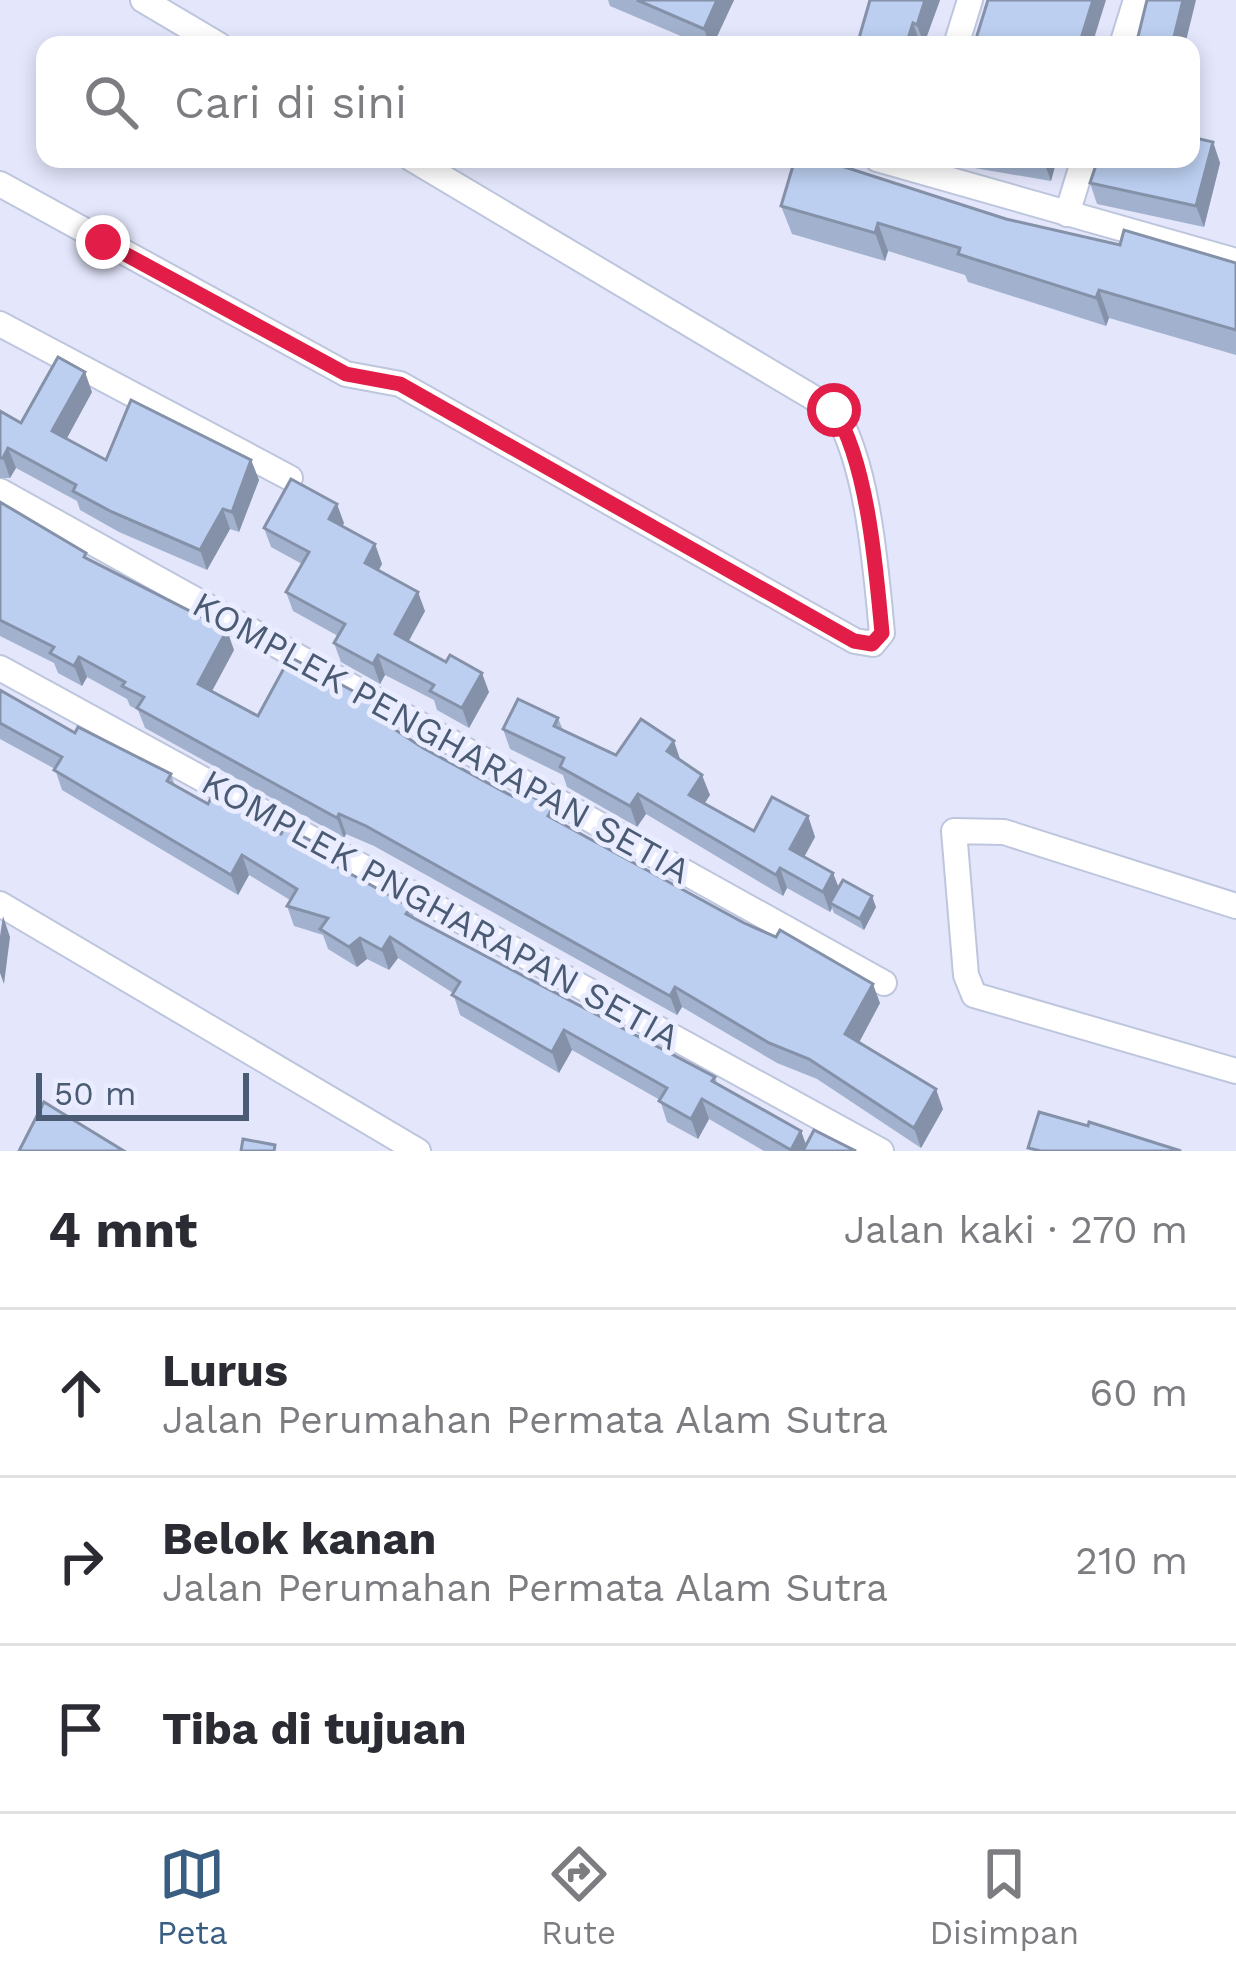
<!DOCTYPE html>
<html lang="id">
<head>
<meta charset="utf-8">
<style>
	:root { --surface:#fff; --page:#f2f2f3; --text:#2b2b33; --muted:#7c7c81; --line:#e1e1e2; --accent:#395e82 }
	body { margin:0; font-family:"Work Sans",sans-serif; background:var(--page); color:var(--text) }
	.scale { position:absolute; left:36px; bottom:30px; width:213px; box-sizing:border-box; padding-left:12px; border:6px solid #4a5b73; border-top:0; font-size:33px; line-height:42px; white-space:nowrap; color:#4a5b73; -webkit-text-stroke:9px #eaedff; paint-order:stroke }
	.stop { position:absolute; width:36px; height:36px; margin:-27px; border:9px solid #e11d48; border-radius:50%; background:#fff }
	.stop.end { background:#e11d48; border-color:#fff; box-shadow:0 3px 12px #0008 }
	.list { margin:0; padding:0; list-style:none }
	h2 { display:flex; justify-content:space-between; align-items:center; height:156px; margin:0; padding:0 48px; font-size:51px }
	h2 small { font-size:39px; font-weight:400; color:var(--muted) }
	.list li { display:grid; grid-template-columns:78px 1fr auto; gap:36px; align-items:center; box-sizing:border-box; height:168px; padding:0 48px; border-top:3px solid var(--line) }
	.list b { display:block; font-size:45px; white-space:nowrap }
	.list p { margin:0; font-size:39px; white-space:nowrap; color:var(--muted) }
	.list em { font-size:39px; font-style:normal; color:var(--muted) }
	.icon { flex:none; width:66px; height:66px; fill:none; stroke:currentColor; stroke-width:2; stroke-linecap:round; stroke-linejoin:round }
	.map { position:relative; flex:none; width:1236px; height:1151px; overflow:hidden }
	.search { position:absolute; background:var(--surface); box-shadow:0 6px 18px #0003; left:36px; right:36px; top:36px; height:132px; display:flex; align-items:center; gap:30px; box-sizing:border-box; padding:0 42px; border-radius:24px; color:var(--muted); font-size:45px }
	.sheet { height:660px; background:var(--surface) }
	nav { display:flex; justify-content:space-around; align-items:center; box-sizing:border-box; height:168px; border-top:3px solid var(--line); background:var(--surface); font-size:33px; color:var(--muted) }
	nav a { display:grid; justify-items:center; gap:6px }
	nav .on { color:var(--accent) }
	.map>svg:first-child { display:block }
</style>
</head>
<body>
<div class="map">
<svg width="1236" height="1151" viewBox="0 0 1236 1151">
	<rect width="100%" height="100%" fill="#e4e7fc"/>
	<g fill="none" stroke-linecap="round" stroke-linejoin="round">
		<!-- minor casing -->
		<g stroke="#bdc6dd" stroke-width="28">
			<g id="minor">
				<polyline points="143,0 219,45"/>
				<polyline points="956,45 970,0"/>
				<polyline points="1122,45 1136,0"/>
				<polyline points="877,159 1236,261"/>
				<path d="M0,184L346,374L400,384L855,641L873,644L882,633C876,570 868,462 834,410L412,159"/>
				<polyline points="1067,214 1084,159"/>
				<polyline points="0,324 290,478"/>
				<polyline points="0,491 884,983"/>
				<polyline points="0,668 881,1151"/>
				<polyline points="0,904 418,1151"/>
				<polyline points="1236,906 1004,832 954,831 966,975 974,995 1236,1071"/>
			</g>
		</g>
		<!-- minor -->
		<use href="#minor" stroke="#fff" stroke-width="24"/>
	</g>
	<!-- wall -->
	<g fill="#a2b2ce">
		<polygon points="608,0 734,0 713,45 702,45 610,6"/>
		<polygon points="870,0 940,0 924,44 857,45"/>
		<polygon points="1213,142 1220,163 1204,227 1097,204 1090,183"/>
		<polygon points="955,159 1057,159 1051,181 957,165"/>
		<polygon points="781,206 1006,219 1120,245 1236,263 1236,355 1109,318 1106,326 968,282 965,275 888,251 885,261 792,234"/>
		<polygon points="92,392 66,439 106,460 251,460 259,480 239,532 230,529 207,570 119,532 80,510 77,501 16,468 10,478 0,478 0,411 21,423"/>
		<polygon points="0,502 234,650 212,691 258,716 386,723 423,748 512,796 553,808 557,821 880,1003 859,1042 943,1109 921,1148 817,1079 777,1063 682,1007 677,1015 374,846 346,834 344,838 145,728 138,710 130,706 127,699 87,677 82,686 58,673 54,663 0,636"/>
		<polygon points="344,523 342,526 375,544 382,564 379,570 425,611 409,641 489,692 469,728 437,710 434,700 385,675 380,684 341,662 334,643 338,636 293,611 286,592 302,564 271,547 264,528"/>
		<polygon points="0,690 75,733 171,774 175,786 326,860 411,907 414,918 715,1077 717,1083 801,1131 806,1144 856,1151 764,1151 709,1119 698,1139 667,1122 660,1100 572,1050 559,1073 460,1015 453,993 398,958 389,970 367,959 357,967 328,949 323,935 294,926 287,906 290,900 249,875 238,895 62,790 55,769 0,739"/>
		<polygon points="558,718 563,730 616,755 681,760 710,795 704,804 754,831 808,816 815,837 804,857 839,888 876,907 864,930 834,913 832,908 830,912 787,888 783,896 646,814 637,827 567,787 563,775 510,749 503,729"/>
	</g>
	<!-- shaded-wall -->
	<g fill="#8491a8">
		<polygon points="717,0 734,0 713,45 710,45 704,29"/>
		<polygon points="925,0 940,0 924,44 917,25"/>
		<polygon points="1093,0 1106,0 1092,45 1079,45"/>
		<polygon points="1183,0 1196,0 1185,45 1172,45"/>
		<polygon points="913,23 920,43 919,45 906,45"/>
		<polygon points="1213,142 1220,163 1204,227 1196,206"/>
		<polygon points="1045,159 1057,159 1051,181 1044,162"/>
		<polygon points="878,223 888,251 885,261 875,233"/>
		<polygon points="1099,290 1109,318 1106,326 1096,298"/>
		<polygon points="85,372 92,392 60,451 52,431"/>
		<polygon points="8,448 16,468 10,478 3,458"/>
		<polygon points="251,460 259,480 239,532 232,512"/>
		<polygon points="337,504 344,523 336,539 329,519"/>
		<polygon points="223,509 230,529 207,570 200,550"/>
		<polygon points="375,544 382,564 372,582 365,563"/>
		<polygon points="418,592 425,611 402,653 395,634"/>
		<polygon points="227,630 234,650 205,704 198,684"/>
		<polygon points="378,655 385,675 380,684 373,664"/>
		<polygon points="79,657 87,677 82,686 74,666"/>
		<polygon points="482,673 489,692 469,728 462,708"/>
		<polygon points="379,705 386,725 373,715"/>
		<polygon points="674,741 681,762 667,751"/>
		<polygon points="702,775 710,795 696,816 689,795"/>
		<polygon points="638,794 646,814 637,827 630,806"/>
		<polygon points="339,814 346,834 344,838 337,818"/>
		<polygon points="808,816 815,837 797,870 790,849"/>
		<polygon points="242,855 249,875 238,895 231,875"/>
		<polygon points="780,868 787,888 783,896 776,875"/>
		<polygon points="833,873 841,893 830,903 832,908 830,912 823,892"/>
		<polygon points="872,896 876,907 864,930 860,919"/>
		<polygon points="3,916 10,937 4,984 0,973 0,936"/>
		<polygon points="390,937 398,958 389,970 382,950"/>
		<polygon points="360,938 367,959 357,967 349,947"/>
		<polygon points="873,984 880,1003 853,1054 845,1034"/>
		<polygon points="675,987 682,1007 677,1015 670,996"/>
		<polygon points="564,1030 572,1050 559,1073 552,1052"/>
		<polygon points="936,1089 943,1109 921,1148 914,1128"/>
		<polygon points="702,1099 709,1119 698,1139 691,1119"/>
		<polygon points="801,1131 808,1151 791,1151 791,1150"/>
	</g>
	<!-- building -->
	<g fill="#bccff0" stroke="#8491a8" stroke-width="3">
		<polygon points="637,0 717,0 704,29"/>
		<polygon points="870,0 925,0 917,25 913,23 906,45 857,45"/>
		<polygon points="988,0 1093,0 1079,45 974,45"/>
		<polygon points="1147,0 1183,0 1172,45 1136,45"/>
		<polygon points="1191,137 1213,142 1196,206 1090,183 1098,159 1191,159"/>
		<polygon points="795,159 820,159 1006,219 1120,245 1124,230 1236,263 1236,330 1099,290 1096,298 958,254 960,248 878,223 875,233 781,206"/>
		<polygon points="58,357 85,372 52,431 106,460 131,400 251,460 232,512 223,509 200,550 112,512 73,491 76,485 8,448 3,458 0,458 0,411 21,423"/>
		<polygon points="291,479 337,504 329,519 375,544 365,563 418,592 395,634 446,662 450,655 482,673 462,708 430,691 434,685 378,655 373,664 334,643 345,624 286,592 309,552 264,528"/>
		<polygon points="0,502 86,553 84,557 227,630 198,684 258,716 290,657 379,705 373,715 423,748 512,796 517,788 553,808 548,816 643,868 744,923 776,937 780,930 873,984 845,1034 936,1089 914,1128 809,1059 769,1043 675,987 670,996 366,826 339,814 337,818 137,708 144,697 122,686 125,682 79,657 74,666 50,653 54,647 0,620"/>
		<polygon points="0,690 75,733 78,727 171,774 167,781 208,804 212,796 281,834 285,827 321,846 316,855 411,907 406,914 715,1077 712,1081 801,1131 791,1150 702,1099 691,1119 659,1101 667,1088 564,1030 552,1052 452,995 460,982 390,937 382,950 360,938 349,947 320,929 328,918 287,906 297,889 242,855 231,875 54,770 62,757 0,723"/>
		<polygon points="518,699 558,718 554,726 616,755 641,719 674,741 667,751 702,775 689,795 754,831 772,797 808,816 790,849 833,873 823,892 780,868 776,875 638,794 630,806 560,767 564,758 503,729"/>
		<polygon points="843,880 872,896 860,919 830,903"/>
		<polygon points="44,1102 124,1151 19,1151"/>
		<polygon points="1039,1112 1088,1126 1089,1122 1181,1151 1041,1151 1028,1148"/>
		<polygon points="814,1130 856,1151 803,1151"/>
		<polygon points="243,1139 275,1145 274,1151 241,1151"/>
	</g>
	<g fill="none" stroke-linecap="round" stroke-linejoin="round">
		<!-- route -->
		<path stroke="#e11d48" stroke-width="15" d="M103,242L346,374L400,384L854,641L872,644L882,633C876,570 868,463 834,410"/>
	</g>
	<g text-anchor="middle" stroke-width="10" stroke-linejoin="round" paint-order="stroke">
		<!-- street labels -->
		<g font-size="36" fill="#4a5b73" stroke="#eaedff">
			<text transform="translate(442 737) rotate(29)" y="13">KOMPLEK PENGHARAPAN SETIA</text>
			<text transform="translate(441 909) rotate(29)" y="13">KOMPLEK PNGHARAPAN SETIA</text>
		</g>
	</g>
</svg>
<div class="scale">50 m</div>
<div class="stop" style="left:834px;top:410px"></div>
<div class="stop end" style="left:103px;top:242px"></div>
<div class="search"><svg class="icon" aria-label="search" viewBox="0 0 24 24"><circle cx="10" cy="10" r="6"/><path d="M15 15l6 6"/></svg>Cari di sini</div>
</div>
<section class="sheet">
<h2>4 mnt<small>Jalan kaki · 270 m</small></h2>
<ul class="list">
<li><svg class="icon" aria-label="ahead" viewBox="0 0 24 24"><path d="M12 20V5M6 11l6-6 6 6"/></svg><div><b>Lurus</b><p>Jalan Perumahan Permata Alam Sutra</p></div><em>60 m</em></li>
<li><svg class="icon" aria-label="right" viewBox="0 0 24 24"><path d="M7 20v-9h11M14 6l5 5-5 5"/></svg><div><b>Belok kanan</b><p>Jalan Perumahan Permata Alam Sutra</p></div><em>210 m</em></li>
<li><svg class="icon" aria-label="arrive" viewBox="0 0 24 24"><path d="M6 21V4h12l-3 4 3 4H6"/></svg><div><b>Tiba di tujuan</b></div></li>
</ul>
</section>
<nav>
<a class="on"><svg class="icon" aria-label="map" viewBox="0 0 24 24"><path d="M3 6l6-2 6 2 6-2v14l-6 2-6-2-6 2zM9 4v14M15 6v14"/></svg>Peta</a>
<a><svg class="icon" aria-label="directions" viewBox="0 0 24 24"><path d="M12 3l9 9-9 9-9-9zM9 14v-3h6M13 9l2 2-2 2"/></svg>Rute</a>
<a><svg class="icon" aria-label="saved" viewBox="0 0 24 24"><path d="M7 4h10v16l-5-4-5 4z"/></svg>Disimpan</a>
</nav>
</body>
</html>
